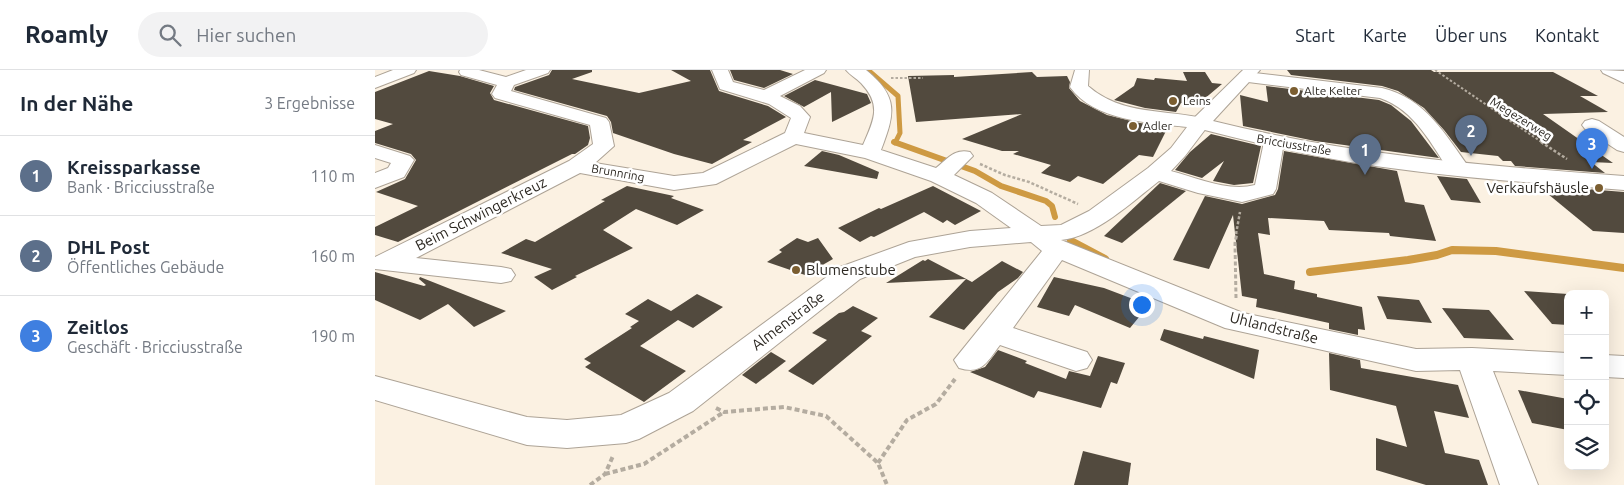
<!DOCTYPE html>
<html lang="de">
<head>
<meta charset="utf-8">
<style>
	:root { --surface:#fff; --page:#f2f2f3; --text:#1f2937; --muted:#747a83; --line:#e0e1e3; --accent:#7b5e31 }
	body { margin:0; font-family:Ubuntu,sans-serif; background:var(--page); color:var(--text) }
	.controls { position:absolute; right:15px; bottom:15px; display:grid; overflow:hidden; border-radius:10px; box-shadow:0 5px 20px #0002 }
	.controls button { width:45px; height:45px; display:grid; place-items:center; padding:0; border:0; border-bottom:1px solid var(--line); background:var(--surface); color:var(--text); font:25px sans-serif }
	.you { position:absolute; left:766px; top:234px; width:18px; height:18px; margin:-12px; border:4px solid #fff; border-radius:50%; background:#1a73e8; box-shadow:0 0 0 8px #1a73e833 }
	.badge { display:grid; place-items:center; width:32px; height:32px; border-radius:50%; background:var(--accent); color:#fff; font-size:16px; font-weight:700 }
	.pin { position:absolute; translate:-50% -41px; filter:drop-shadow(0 1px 2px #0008) }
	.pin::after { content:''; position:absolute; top:26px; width:18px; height:15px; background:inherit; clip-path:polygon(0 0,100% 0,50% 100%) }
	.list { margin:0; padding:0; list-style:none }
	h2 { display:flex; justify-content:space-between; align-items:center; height:65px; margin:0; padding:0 20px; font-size:21px }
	h2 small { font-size:16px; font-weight:400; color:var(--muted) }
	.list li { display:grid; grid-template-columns:32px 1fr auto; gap:15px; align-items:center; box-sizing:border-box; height:80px; padding:0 20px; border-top:1px solid var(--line) }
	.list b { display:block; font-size:19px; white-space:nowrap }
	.list p { margin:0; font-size:16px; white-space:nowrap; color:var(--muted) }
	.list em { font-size:16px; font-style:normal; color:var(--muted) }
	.icon { flex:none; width:28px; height:28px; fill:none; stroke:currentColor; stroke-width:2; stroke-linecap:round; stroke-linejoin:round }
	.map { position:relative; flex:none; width:1249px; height:415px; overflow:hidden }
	header { display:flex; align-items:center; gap:30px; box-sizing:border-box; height:70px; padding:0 25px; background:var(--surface); border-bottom:1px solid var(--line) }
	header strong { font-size:24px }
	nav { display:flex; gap:28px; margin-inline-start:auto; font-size:18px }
	.search { width:350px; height:45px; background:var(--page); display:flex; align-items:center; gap:12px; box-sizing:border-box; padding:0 18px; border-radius:28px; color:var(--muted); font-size:19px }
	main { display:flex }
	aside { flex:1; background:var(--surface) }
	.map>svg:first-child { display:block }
</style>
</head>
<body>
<header>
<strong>Roamly</strong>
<div class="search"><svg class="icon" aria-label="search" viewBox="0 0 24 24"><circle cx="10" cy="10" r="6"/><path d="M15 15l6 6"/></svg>Hier suchen</div>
<nav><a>Start</a><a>Karte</a><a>Über uns</a><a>Kontakt</a></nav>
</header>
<main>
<aside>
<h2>In der Nähe<small>3 Ergebnisse</small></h2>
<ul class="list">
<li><span class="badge" style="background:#5c6f8a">1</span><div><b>Kreissparkasse</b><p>Bank · Bricciusstraße</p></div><em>110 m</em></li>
<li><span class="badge" style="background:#5c6f8a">2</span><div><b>DHL Post</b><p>Öffentliches Gebäude</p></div><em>160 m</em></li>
<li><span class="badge" style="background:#3f7fe0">3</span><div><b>Zeitlos</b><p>Geschäft · Bricciusstraße</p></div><em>190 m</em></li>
</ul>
</aside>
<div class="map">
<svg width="1249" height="415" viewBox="0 0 1249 415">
	<rect width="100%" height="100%" fill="#fbf1e2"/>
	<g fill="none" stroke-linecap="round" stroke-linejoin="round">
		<!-- stream-far2 -->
		<polyline stroke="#ce9a43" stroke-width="5" points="493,0 523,26 525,63 520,73"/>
		<!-- stream-far1 -->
		<polyline stroke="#ce9a43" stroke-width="6" points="519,72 600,101 626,116 671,131 677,136 680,147"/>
		<!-- stream -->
		<g stroke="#ce9a43" stroke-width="8">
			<polyline points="696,171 730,189"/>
			<polyline points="935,202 1033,190 1062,185 1077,180 1121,181 1249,198"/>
		</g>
	</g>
	<!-- building -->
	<g fill="#524a3e">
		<polygon points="177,0 217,0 217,2 197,9 264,23 316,11 296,0 335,0 344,21 393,36 411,47 368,70 377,72 337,94 299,84 238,63 236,52 232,46 139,20 140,17 174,5"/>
		<polygon points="355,0 405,0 418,4 389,18 359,10"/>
		<polygon points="912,0 1056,0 1059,2 1178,2 1223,26 1205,26 1233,42 1168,44 1238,93 1216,92 1230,103 1140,96 1136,91 1128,91 1123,86 1086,82 1069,60 1049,38 1023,21 1007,16 916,5"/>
		<polygon points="54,1 85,6 119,16 115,23 119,30 213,56 215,68 213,75 200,84 197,84 23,172 0,165 0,157 43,136 1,122 30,109 41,90 36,84 0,73 0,61 18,54 0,49 0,22"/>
		<polygon points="657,2 662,7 692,6 695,12 694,18 705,31 732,45 765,53 793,57 778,87 764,85 728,114 703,106 695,112 666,103 676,95 638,84 644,81 627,81 587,69 647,44 541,52 533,6 579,5 579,7"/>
		<polygon points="808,2 830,2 837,13 847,14 822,35 806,33 801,42 770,38 739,30 759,16 762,8 779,10 780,8 812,11"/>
		<polygon points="440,10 492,24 496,33 457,52 456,22 429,37 409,26"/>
		<polygon points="891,16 1004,30 1016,35 1036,51 1064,88 940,71 868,56 865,25 893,32"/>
		<polygon points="836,64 886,76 878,113 859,115 838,111 849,91 827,108 800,100 815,82"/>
		<polygon points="447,81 464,85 504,102 502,109 429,96"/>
		<polygon points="909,81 1022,101 1030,132 1049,135 1061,171 1015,166 1014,163 954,160 949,151 893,148 895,165 883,163 889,204 920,211 919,219 942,224 942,227 987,237 990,260 983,259 983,265 954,259 954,253 881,237 882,229 867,226 858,145 834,199 798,190 830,126 867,134 900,125 903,119"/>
		<polygon points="1062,106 1092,109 1106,133 1076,130"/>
		<polygon points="785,113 811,121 747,173 729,166"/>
		<polygon points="1162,115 1249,122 1249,163 1218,161"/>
		<polygon points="252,116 299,126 296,128 329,140 302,155 261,139 228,160 258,178 200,206 202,207 177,220 159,207 177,199 126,183 151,169 160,172 230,131 226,130"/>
		<polygon points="558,116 606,141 580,155 572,150 568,153 549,142 499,167 496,166 485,172 463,158 504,138 506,139"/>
		<polygon points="422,168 433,172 443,168 458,189 430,205 392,192 407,182 404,180"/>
		<polygon points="553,189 597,212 627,191 648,202 643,208 623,222 589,260 554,247 591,209 511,213 548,190 550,191"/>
		<polygon points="0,202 49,216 51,215 44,209 45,207 131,241 99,257 73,234 45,250 0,230"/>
		<polygon points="679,207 729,218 774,235 755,258 700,235 694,246 662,237"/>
		<polygon points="1149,221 1193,224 1193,255 1177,254"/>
		<polygon points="322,224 348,237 318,258 303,250 265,276 311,301 269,332 210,297 216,293 209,289 257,258 255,257 264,251 250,244 273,229 296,241"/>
		<polygon points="1002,226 1044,230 1057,253 1012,249"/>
		<polygon points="478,236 503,248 486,261 497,266 438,315 413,301 452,270 437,263 464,243 469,242"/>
		<polygon points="1067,238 1114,240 1139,270 1089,268"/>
		<polygon points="789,259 828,269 829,266 884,280 879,309 785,270"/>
		<polygon points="623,280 652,291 650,293 691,309 694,301 715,306 723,286 750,293 742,314 736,312 726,338 663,321 659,328 595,302 610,297"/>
		<polygon points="396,282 411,291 381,314 367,305"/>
		<polygon points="954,283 985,290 986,298 1083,315 1094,348 1059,341 1070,383 1104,390 1113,415 1051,415 1001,400 1001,368 1032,377 1021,336 955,320"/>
		<polygon points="1143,320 1193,329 1193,360 1157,353"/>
		<polygon points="708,381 756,393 753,415 699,415"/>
	</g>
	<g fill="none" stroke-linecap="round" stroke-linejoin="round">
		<!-- minor casing -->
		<g stroke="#ada396" stroke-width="2">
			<g id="minor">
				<polygon points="18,0 41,0 39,3 0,18 0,7"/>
				<path d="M85,0H104L131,7L151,0H175L173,3L139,15L136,21L231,48L234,52L239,76L220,93L299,106L328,103L410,63L416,48L394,34L345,19L337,0H353L358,12L389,20L430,0H451L449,3L405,26L425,36L435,47L429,63L488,75C499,50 507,35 486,13C481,8 475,5 471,0H491C524,27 520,43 506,80L561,98C572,89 580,78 595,82L598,86L579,105L617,123L666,156L686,155L714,141L773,98L796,78L812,57C775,53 719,51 695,17L700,0H714L713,16C747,46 791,39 832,49L835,53L832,57L810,86L796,101C822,108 853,122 880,115L889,72L892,68L899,66L906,68L909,72L901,119L898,124L867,132L823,123L784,111C758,131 720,167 686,170L868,243L1041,279L1097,278L1193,283V305L1118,301L1163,415H1125L1085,300L1041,301L850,258L687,190L638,258L712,282L717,290L712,298L701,301L625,275C612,292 607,305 584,298L579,290L667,181L656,172L595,177L540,187L485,209L318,341L264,369L251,373L192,378L152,375L0,330V306L152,347L192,350L246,345L294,323L465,197L534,172L595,161L636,158L601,133L556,111L490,88L421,74L341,114L299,120L205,103L41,188L126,197L136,199L140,205L136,211L126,213L0,199V187L194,91L218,74L215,55L120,28L117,24L122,15L86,5L84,2Z"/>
				<polygon points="1226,0 1249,1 1249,13 1228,3"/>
				<path d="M871,2L1007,18C1050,28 1071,65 1095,99L1092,104L1084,105L1076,104C1057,75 1040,40 1005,28L865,11L863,7L865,3Z"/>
				<polygon points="1217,49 1224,51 1249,67 1249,82 1242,80 1210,59 1207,55 1210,51"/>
				<polygon points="0,75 35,86 39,90 29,107 0,118 0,103 13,98 16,93 0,88"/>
				<polygon points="1230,285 1249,286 1249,308 1230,307"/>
			</g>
		</g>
		<!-- major casing -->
		<g stroke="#ada396" stroke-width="2">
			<path id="major" d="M868,0H885L838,51C973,85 1111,96 1249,106V120C1160,113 1070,107 981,93C926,84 872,71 818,57L815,53L818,49Z"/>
		</g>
		<!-- path-far3 -->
		<g stroke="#b4aca0" stroke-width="2" stroke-dasharray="2.5 2" stroke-linecap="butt">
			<polyline points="1060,0 1168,73"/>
			<polyline points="516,8 548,8"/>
		</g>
		<!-- path-far2 -->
		<g stroke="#b4aca0" stroke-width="2.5" stroke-dasharray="3 2" stroke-linecap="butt">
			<polyline points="1166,72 1192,89"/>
			<polyline points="605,94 630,105 654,112 703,134"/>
			<polyline points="861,164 865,142"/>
		</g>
		<!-- path-far1 -->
		<polyline stroke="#b4aca0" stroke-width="3" stroke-dasharray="4 2.5" stroke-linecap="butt" points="861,228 860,173 862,163"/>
		<!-- path -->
		<g stroke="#b4aca0" stroke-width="4" stroke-dasharray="5 3" stroke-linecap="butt">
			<polyline points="341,338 349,342 409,337 451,346 503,393 512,415"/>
			<polyline points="503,393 532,350 561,334 580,309"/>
			<polyline points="230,404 269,394 349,342"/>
			<polyline points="215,415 230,404 238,386"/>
		</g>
		<!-- minor -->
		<use href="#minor" fill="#fff" fill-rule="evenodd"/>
		<!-- major -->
		<use href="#major" fill="#fff" fill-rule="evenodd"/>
	</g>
	<!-- markers -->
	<g fill="#7b5e31" stroke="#fff" stroke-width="2">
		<circle cx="919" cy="21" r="5"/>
		<circle cx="798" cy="31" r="5"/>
		<circle cx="758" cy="56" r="5"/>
		<circle cx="1224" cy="118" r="5"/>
		<circle cx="421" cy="200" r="5"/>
	</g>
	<g text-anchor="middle" stroke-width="5" stroke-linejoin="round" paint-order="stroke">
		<!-- far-poi labels -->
		<g font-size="12" fill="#2d2923" stroke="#fff" text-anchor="start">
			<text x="929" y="25">Alte Kelter</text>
			<text x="808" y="35">Leins</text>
			<text x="768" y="60">Adler</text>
		</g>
		<!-- far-street labels -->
		<g font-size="12" fill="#2d2923" stroke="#fff">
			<text transform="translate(1146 49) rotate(32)" y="4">Megezerweg</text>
			<text transform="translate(919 75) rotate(10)" y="4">Bricciusstraße</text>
			<text transform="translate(243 103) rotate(10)" y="4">Brunnring</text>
		</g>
		<!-- poi labels -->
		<g font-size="15" fill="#2d2923" stroke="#fff" text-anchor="end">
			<text x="1214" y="123">Verkaufshäusle</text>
			<text x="431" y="205" text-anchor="start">Blumenstube</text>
		</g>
		<!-- street labels -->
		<g font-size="15" fill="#2d2923" stroke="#fff">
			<text transform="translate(106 144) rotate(-27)" y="5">Beim Schwingerkreuz</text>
			<text transform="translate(413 251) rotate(-37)" y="5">Almenstraße</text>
			<text transform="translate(899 258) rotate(14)" y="5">Uhlandstraße</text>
		</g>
	</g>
</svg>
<div class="controls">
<button>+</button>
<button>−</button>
<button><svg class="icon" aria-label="locate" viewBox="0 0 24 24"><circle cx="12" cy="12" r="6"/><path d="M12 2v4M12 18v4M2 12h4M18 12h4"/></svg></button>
<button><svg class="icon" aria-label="layers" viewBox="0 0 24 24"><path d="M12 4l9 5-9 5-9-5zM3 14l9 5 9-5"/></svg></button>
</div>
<div class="you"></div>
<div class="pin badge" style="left:990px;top:105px;background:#5c6f8a">1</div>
<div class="pin badge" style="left:1096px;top:86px;background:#5c6f8a">2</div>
<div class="pin badge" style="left:1217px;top:99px;background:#3f7fe0">3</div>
</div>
</main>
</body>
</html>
